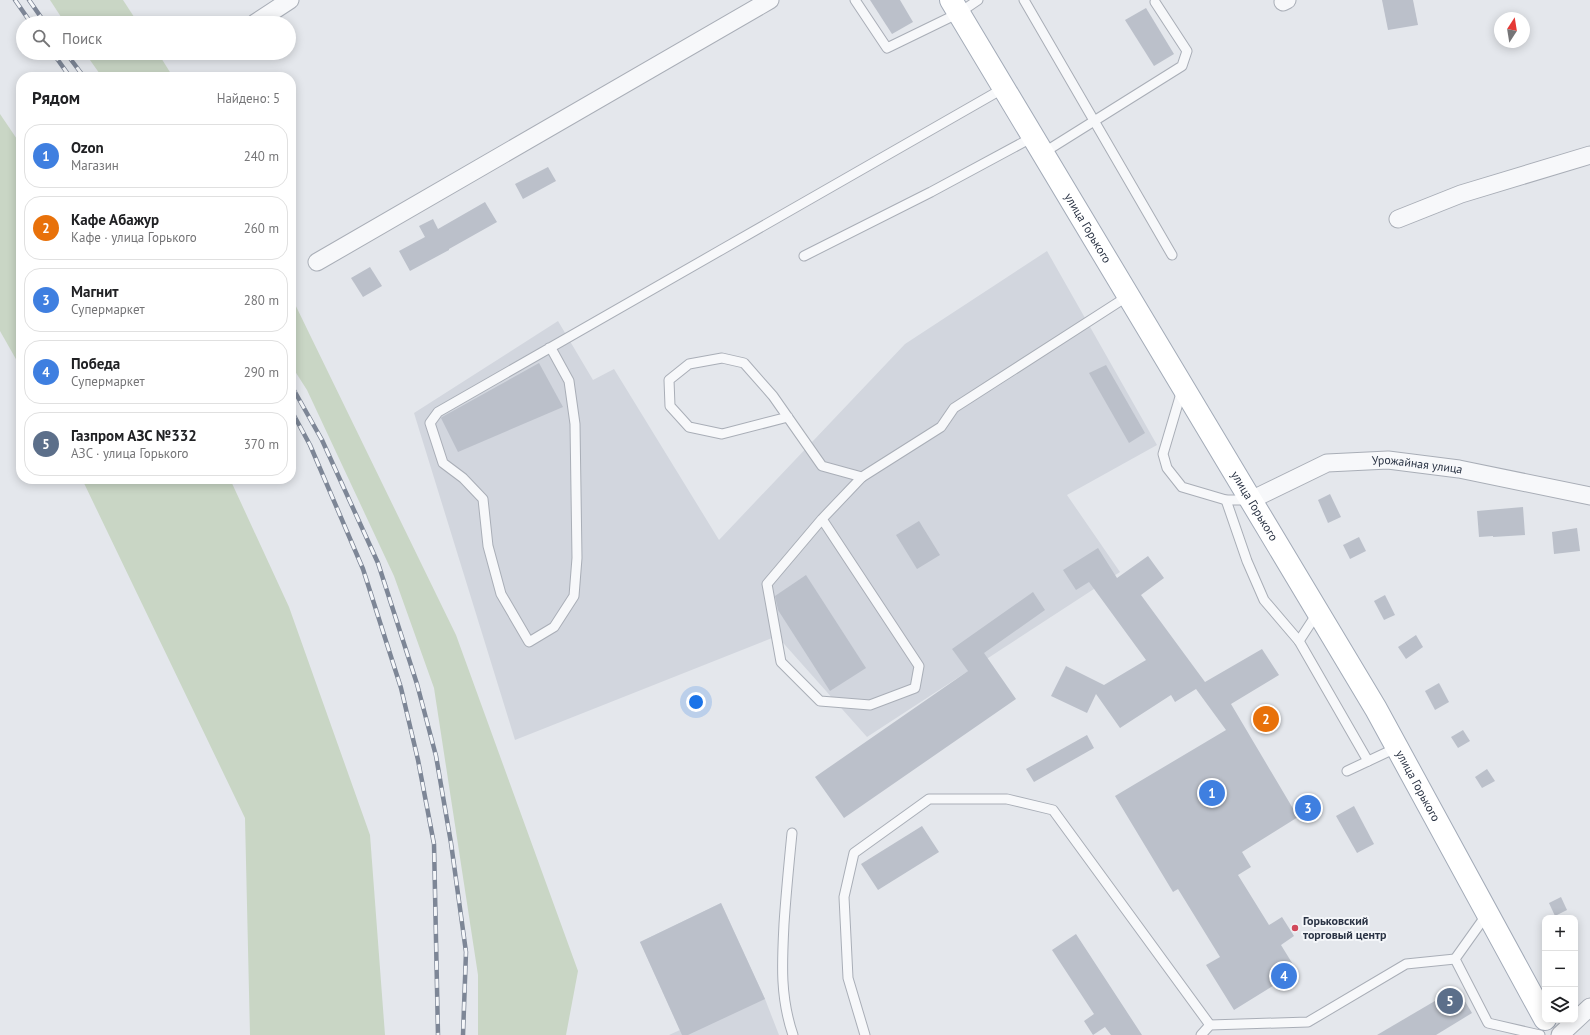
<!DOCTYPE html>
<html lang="ru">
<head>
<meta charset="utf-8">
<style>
	:root { --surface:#fff; --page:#f6f6f6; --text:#202124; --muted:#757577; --line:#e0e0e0; --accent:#0f766e }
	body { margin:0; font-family:"PT Sans",sans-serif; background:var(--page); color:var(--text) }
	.controls { position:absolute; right:12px; bottom:12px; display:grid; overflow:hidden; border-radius:8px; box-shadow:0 2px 10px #0003 }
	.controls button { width:36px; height:36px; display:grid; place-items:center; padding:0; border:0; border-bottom:1px solid var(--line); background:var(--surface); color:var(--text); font:20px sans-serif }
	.compass { position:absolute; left:1494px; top:12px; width:36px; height:36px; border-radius:50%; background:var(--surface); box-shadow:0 2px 10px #0003; rotate:12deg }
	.you { position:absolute; left:696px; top:702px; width:14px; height:14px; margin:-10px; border:3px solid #fff; border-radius:50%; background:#1a73e8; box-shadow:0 0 0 6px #1a73e833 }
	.badge { display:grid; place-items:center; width:26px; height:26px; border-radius:50%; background:var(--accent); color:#fff; font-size:13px; font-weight:700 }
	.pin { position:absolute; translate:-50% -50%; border:2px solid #fff; box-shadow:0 1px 4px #0006 }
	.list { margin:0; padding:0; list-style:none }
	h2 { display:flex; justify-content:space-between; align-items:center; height:52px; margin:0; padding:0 16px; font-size:17px }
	h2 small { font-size:13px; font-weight:400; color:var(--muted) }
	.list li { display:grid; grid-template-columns:26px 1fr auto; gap:12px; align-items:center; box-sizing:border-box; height:64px; margin:0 8px 8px; padding:0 8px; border:1px solid var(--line); border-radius:16px }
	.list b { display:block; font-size:15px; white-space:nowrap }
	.list p { margin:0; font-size:13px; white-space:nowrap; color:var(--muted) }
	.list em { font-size:13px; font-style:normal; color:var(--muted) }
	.icon { flex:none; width:22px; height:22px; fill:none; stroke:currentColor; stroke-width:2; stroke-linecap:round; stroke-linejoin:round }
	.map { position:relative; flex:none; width:1590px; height:1035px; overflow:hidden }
	.search { position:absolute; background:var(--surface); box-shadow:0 2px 10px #0003; left:16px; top:16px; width:280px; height:44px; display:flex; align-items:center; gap:10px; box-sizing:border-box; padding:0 14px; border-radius:22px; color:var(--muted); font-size:15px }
	.panel { position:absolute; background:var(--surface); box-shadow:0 2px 10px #0003; left:16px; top:72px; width:280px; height:412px; border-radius:16px }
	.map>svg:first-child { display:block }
</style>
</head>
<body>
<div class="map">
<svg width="1590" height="1035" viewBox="0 0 1590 1035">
	<rect width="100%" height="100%" fill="#e4e7ec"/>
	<!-- built -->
	<g fill="#d2d6de">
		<polygon points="1047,251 1157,445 1067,495 1120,572 867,737 777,636 515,740 414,413 558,321 593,380 614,369 719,540 905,344"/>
		<polygon points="721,903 765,999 779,1035 669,1035 680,1030 640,942"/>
	</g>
	<!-- green -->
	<g fill="#c9d6c5">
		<polygon points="50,0 123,0 138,23 65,23"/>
		<polygon points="85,53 158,53 173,77 102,77"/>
		<polygon points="0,114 21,145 21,368 0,331"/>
		<polygon points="291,296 456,635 578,971 566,1035 478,1035 478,975 434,688 394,576 307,390 291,365"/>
		<polygon points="82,479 230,479 289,607 370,835 385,1035 250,1035 245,818"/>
	</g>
	<!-- building -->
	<g fill="#bbc0ca">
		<polygon points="870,0 900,0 913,22 892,34"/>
		<polygon points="1382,0 1413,0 1418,25 1388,30"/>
		<polygon points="1146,8 1174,54 1154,66 1125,20"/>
		<polygon points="548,167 556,181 523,199 515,184"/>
		<polygon points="485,202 497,222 449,249 449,250 410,271 399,251 425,237 419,226 433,219 438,229"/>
		<polygon points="370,267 382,286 363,297 351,278"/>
		<polygon points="539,363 563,407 458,452 441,418 442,417"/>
		<polygon points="1106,365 1145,433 1129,443 1089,373"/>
		<polygon points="1330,494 1341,517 1328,523 1318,500"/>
		<polygon points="1523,507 1525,535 1493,537 1493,536 1479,537 1477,511"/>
		<polygon points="919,521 940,555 917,569 896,535"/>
		<polygon points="1577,528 1580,551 1554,554 1552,532"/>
		<polygon points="1359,537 1366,551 1350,559 1343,545"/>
		<polygon points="1098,548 1117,578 1148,556 1164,578 1141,595 1205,682 1262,649 1279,675 1231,704 1298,817 1242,852 1251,867 1238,875 1269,925 1282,917 1294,936 1281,945 1297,971 1234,1010 1206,965 1220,957 1178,889 1173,892 1115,796 1226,730 1196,689 1175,702 1171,695 1120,728 1096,694 1087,713 1051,696 1066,666 1104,685 1146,660 1089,582 1076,590 1063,570"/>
		<polygon points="806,575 866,668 830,691 778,610 775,596"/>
		<polygon points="1033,592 1045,610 984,653 1016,699 844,818 815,777 968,671 952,649"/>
		<polygon points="1385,595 1395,615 1384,620 1374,601"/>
		<polygon points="1416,635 1423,647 1406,659 1398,647"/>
		<polygon points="1439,683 1449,702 1435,710 1425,691"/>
		<polygon points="1463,730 1470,741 1458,748 1451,737"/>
		<polygon points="1087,735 1094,748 1034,782 1026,769"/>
		<polygon points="1487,769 1495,781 1482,788 1475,777"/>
		<polygon points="1354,806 1374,844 1357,853 1336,816"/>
		<polygon points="922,826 939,852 878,890 861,864"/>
		<polygon points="1561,897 1567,910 1555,916 1549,903"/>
		<polygon points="721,903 765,999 688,1035 682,1035 640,942"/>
		<polygon points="1076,934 1142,1035 1111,1035 1105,1027 1093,1035 1084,1021 1094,1014 1052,950"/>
		<polygon points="1457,988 1472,1013 1436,1035 1377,1035"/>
	</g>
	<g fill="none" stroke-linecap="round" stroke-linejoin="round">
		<!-- service casing -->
		<g stroke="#a9aeb7" stroke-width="11">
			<g id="service">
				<polyline points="855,0 887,48 959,13 978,0"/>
				<polyline points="1024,0 1172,255"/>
				<polyline points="1043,153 1182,66 1187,51 1155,2"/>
				<polyline points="804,256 931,192 1033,137"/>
				<path d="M549,348L552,350L569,381L575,424L577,558L574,596L554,627L529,642L501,594L488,546L483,499L463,478L443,463L430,423L438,412C627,304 815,196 1004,88"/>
				<polyline points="1182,390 1163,454 1167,468 1182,487 1226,500 1250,500"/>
				<polyline points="788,417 722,434 689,427 670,406 669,380 689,364 722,358 744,363 773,396 822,466 862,477 941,427 954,408 1128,296"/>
				<polyline points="1226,500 1247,561 1264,600 1299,641"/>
				<polyline points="822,519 919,666 915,688 870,705 820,701 781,662 767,584 822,519 862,477"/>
				<polyline points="1318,612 1299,641 1368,761"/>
				<polyline points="1347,771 1396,748"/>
				<path d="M792,833C789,863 786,893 784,924C782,963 780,997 793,1035"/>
				<polyline points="1487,914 1455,959 1488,1023 1540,1035"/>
				<polyline points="865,1035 848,978 844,897 854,853 929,799 1007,799 1053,810 1210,1025"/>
				<polyline points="1201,1035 1210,1025 1308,1022 1406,964 1455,959"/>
			</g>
		</g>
		<!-- minor casing -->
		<g stroke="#a9aeb7" stroke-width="19">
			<g id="minor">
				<polyline points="1283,2 1287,0"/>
				<polyline points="255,23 290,0"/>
				<polyline points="1398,219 1461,194 1590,155"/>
				<polyline points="317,262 770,0"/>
				<path id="s1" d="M1251,500L1327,463L1388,460L1459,469L1590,496"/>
				<polyline points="1560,1035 1590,1007"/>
			</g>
		</g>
		<!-- primary casing -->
		<g stroke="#a3abb8" stroke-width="24">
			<g id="primary">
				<path id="s2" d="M951,0L1376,709L1545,1019"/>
			</g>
		</g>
		<!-- service -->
		<use href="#service" stroke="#f7f8fa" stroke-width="9"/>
		<!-- minor -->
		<use href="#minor" stroke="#f7f8fa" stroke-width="17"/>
		<!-- primary -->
		<use href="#primary" stroke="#fff" stroke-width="22"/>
		<!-- rail casing -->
		<g stroke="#7d8696" stroke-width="4.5">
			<g id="rail">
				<polyline points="15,0 31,23"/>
				<polyline points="29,0 45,23"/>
				<polyline points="53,53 70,77"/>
				<polyline points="66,53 84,77"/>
				<polyline points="291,385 322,440 378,563 417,684 436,756 451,843 466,952 463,1035"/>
				<polyline points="291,410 310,445 363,569 401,688 418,760 434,844 438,1035"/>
			</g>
		</g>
		<!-- rail -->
		<use href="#rail" stroke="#f4f6f9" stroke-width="3" stroke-dasharray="9" stroke-linecap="butt"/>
	</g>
	<!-- markers -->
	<circle fill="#d1495b" stroke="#f4f6f9" stroke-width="1.5" cx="1295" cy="928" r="4"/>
	<g text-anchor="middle" stroke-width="4" stroke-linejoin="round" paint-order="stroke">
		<!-- street labels -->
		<g font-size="12" fill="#2b3445" stroke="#f4f6f9">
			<text dy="4" stroke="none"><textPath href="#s2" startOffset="266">улица Горького</textPath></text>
			<text dy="4" stroke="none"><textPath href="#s1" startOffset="175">Урожайная улица</textPath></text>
			<text dy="4" stroke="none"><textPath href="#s2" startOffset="590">улица Горького</textPath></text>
			<text dy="4" stroke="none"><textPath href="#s2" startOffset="914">улица Горького</textPath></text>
		</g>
		<!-- poi labels -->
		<g font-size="12" font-weight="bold" fill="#2b3445" stroke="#f4f6f9" text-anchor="start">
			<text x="1303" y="925">Горьковский<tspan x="1303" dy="14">торговый центр</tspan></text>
		</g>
	</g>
</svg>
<div class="controls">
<button>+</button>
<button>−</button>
<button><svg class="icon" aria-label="layers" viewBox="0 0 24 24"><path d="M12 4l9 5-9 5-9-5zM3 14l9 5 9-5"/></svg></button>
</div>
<svg class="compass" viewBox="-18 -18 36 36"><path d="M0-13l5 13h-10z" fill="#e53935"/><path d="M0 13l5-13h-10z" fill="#757577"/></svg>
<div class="you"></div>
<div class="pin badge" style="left:1212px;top:793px;background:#3f7fe0">1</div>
<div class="pin badge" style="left:1266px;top:719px;background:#e8710a">2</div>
<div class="pin badge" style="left:1308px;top:808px;background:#3f7fe0">3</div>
<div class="pin badge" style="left:1284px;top:976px;background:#3f7fe0">4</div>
<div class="pin badge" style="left:1450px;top:1001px;background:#5c6f8a">5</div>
<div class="search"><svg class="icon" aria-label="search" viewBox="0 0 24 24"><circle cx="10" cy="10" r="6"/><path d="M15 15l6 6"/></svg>Поиск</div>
<section class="panel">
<h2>Рядом<small>Найдено: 5</small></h2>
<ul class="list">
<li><span class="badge" style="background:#3f7fe0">1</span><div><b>Ozon</b><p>Магазин</p></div><em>240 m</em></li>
<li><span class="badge" style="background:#e8710a">2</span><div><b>Кафе Абажур</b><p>Кафе · улица Горького</p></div><em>260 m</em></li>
<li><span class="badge" style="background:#3f7fe0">3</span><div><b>Магнит</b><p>Супермаркет</p></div><em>280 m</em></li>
<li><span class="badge" style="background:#3f7fe0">4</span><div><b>Победа</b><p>Супермаркет</p></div><em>290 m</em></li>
<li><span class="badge" style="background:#5c6f8a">5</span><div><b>Газпром АЗС №332</b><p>АЗС · улица Горького</p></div><em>370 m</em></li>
</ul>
</section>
</div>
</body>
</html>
